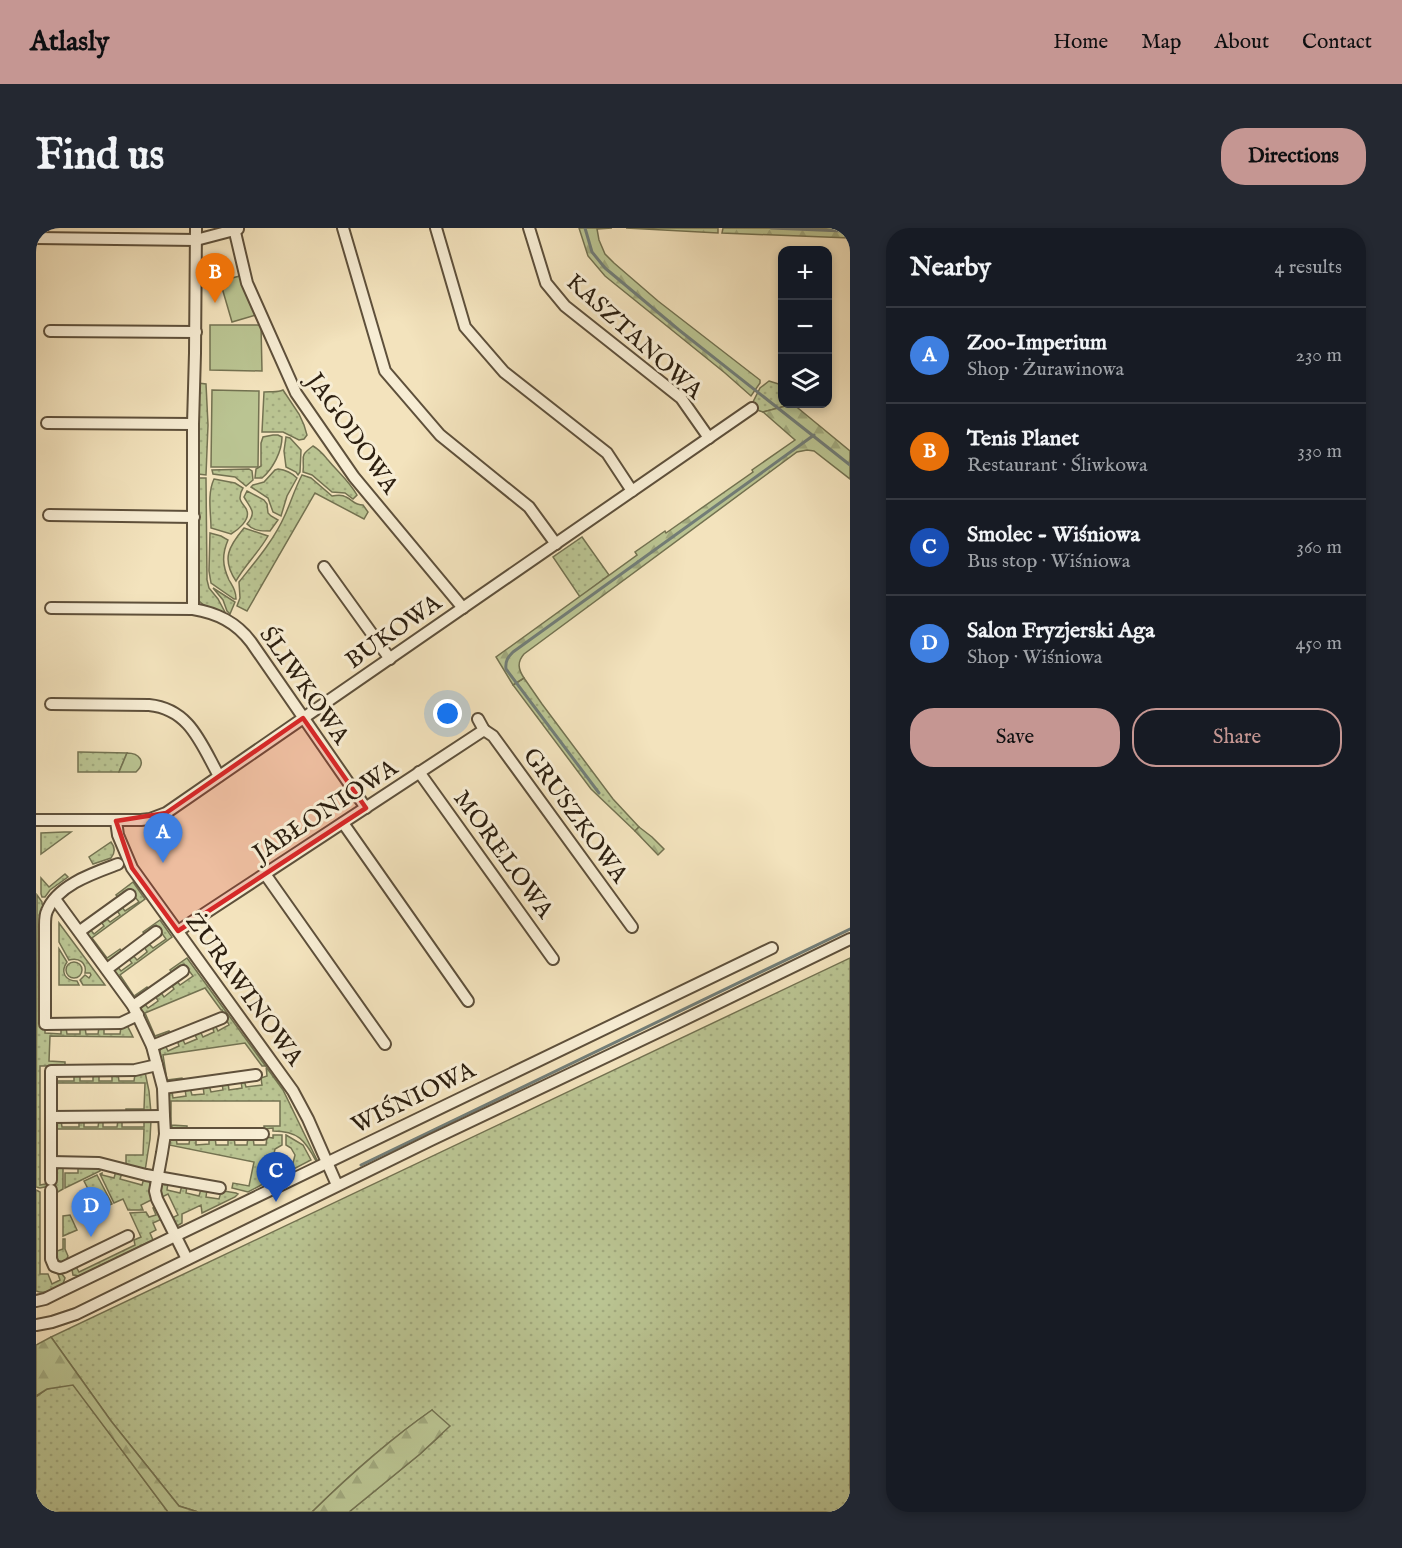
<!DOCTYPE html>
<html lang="en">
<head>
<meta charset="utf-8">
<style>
	:root { --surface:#171b24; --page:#242831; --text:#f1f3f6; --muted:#9ea1a6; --line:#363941; --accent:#c59692 }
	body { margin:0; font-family:"IM FELL English",serif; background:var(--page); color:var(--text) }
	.controls { position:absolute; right:18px; top:18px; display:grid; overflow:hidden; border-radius:12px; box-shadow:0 3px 9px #0003 }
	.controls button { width:54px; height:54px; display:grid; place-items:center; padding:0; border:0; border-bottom:2px solid var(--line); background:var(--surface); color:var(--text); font:30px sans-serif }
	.you { position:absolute; left:412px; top:486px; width:21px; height:21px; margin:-15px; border:4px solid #fff; border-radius:50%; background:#1a73e8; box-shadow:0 0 0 9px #1a73e833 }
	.badge { display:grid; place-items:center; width:39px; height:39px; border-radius:50%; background:var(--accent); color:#fff; font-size:20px; font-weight:700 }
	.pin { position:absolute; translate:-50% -50px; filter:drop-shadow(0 2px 3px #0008) }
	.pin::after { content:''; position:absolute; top:32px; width:21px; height:18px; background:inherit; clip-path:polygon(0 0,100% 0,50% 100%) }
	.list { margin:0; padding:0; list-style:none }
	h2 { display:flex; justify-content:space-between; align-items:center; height:78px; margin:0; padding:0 24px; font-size:26px }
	h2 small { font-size:20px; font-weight:400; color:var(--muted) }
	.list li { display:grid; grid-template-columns:39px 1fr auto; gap:18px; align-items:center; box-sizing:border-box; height:96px; padding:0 24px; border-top:2px solid var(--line) }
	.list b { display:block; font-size:22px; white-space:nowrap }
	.list p { margin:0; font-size:20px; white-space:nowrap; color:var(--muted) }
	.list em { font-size:20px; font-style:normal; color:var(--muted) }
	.actions { display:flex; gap:12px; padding:18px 24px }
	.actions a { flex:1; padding:14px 0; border:2px solid var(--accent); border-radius:24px; text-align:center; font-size:21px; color:var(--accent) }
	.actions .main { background:var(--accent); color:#111 }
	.icon { flex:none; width:33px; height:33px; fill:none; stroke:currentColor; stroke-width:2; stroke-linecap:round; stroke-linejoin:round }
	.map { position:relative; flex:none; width:814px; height:1284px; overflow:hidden; border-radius:24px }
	header { display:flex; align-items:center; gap:36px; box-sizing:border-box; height:84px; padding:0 30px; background:var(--accent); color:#111 }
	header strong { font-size:28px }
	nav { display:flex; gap:33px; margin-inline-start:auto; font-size:21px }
	.intro { display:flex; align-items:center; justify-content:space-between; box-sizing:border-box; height:144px; padding:0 36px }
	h1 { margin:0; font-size:42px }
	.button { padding:15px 27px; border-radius:24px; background:var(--accent); color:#111; font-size:21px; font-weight:700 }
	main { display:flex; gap:36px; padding:0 36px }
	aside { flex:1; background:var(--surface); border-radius:24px; box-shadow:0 3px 9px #0003 }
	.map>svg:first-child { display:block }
</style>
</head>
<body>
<header>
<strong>Atlasly</strong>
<nav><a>Home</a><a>Map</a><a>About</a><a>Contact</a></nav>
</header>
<div class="intro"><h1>Find us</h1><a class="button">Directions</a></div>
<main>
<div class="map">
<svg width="814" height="1284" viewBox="0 0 814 1284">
	<defs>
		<pattern id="grass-dots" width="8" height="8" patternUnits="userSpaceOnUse" patternTransform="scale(1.5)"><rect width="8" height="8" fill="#bac492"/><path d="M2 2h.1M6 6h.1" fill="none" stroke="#a0a87d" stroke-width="1.8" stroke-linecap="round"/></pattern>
		<pattern id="forest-firs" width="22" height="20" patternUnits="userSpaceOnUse" patternTransform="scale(1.5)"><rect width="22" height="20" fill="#bac492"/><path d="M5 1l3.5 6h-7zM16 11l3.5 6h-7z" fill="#a0a87d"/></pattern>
		<pattern id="park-crowns" width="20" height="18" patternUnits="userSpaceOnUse" patternTransform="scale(1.5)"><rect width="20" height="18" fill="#bac492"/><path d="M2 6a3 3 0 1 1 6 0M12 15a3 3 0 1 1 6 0" fill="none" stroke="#a0a87d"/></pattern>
	</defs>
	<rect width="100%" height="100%" fill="#f3e3bd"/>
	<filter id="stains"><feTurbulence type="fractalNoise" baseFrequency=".00333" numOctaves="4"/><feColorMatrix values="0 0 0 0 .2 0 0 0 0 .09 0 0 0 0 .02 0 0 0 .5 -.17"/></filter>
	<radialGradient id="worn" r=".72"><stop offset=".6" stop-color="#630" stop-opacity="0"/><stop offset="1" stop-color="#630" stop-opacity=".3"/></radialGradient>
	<!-- grass -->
	<g fill="url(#grass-dots)" stroke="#737251" stroke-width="1.5">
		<polygon points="733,153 746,157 746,176 757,176 727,184 721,182 716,176 724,160"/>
		<polygon points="162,155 170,156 172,197 170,247 162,246"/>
		<path d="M247,162L263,186L268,197L271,207L268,211L263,212L247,204H226L228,164C235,163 241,165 247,162Z"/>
		<path d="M237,207H242L246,209C246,223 237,241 226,250H219L220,241L225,238V215L227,209Z"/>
		<polygon points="250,209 254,210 265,222 264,244 262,247 260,244 250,239 248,223"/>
		<path d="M277,218C284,222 287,226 292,232C302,244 313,253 321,267L317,271L309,265L296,264L276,247L267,244C269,228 262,229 277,218Z"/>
		<polygon points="213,241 216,243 217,252 210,258 199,249 177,246 176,242"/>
		<path d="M242,241C250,242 255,244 261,250L251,268L245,288L237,284L232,270L215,259L217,257L228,254L239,242Z"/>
		<path d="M266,247L275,250L296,268C301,267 306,266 310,269C317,272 318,277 327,277L332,284L328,291L279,265L211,383L201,378L204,370L203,354C220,333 238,312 249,287C255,274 259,260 266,247Z"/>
		<polygon points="162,250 170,250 171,352 173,360 182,371 190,386 169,378 163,373"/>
		<path d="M178,251L199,255L207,260C205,263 204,266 204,270C204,275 210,278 211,283C214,292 202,302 195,306L175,300C175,285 171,266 178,251Z"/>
		<path d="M211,263L228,272L231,276L232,285L235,288L242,292L234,303C226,303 217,303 211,296C221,284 215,281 208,269Z"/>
		<path d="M208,300L232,308C223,324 209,337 200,353C185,331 193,318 208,300Z"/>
		<path d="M174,305L185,308L192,312C186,326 186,337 193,352C197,359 200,363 200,371H198L175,355L173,343Z"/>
		<polygon points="546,309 573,347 544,369 517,329"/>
		<polygon points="177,360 199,374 194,386 191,383 187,372"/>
		<polygon points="488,450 506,476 577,571 603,599 599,603 555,561 477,457"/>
		<polygon points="42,524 44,524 91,525 83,544 42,544"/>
		<polygon points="28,604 35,604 5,626 5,605"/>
		<path d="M75,614C79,619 79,625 75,630L57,636L53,629Z"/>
		<polygon points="29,646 32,649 14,662 9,669 6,669 5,666 5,650 13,659"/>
		<polygon points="97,654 109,671 56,710 71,730 84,721 86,725 73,733 70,732 52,708 52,703 53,700 58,706 68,698 64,692 69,689 74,694 84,687 80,681 85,678 89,683 103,674 93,661 82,670 80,667"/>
		<path d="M1,667L6,674V676L9,677V805L25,806V799H30L31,806H44V799H49L50,806H62L63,799H68V806H84L85,799L91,797L97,809L14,808L13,833L29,834V838H4V957L20,954C20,946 18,941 27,938V961L20,965L19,957L4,960L0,959Z"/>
		<polygon points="124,692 136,709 84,747 98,768 111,759 113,762 100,770 97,769 79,746 78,741 81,738 85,743 96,735 92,730 96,726 101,732 111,724 108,718 112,715 117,720 130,711 120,697 114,701 115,704 109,708 107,704"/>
		<path d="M23,695L69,757H47L44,752L49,747L53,750L55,747L54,745H49C51,735 43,729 33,732L23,714Z"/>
		<path d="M23,721L31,734C24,744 29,753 41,753L43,757H23Z"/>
		<path d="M151,730L247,862L281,932L280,933C269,912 262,903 237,903V900L228,901V898H244V873H135V897L151,898V902C145,902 138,903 135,898L132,870V867L136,863L137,870L150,868L149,861L154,860L156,867L168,866L167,858L173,857L175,864L187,862L186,855H192L193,862L206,860L205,853L208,852L210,859L226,857L225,850L231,848L230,838H226L209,815L127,827L131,852L146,850L147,854H133L131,852L123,824L126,819L129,817L132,823L143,818L141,812L146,810L149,816L161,811L158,805L164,803L167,809L178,804L176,798L179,797L182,803L193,797L186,782H185L169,760L109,785L119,808L133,803L135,806L124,811L118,809L104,782L105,779L108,775L112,780L122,773L119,767L124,763L128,769L138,761L135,756L140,752L144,757L157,748L148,736L136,745L134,742Z"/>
		<path d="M814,730V1284H313L384,1226L406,1206L396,1182C353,1212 313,1247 276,1284H162L143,1278L75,1193L15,1109Z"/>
		<polygon points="109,844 113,863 115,885 90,885 90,881 108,881 109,855 20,855 20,853 38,853 38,846 44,846 44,853 57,853 57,846 63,846 63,853 76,853 76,846 82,846 83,853 98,853 99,846"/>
		<polygon points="25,892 26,899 43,899 43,892 48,892 48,899 62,899 63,892 67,892 67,899 81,899 82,892 86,892 86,899 108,899 108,892 115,892 114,911 109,943 90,938 90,927 107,927 108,901 20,901 21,895"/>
		<polygon points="237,907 246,907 246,917 239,921 237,930 241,937 247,939 246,946 212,964 196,960 197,955 213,958 218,934 133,917 133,911 140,909 141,916 153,916 154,909 160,909 160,917 173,916 173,909 179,909 180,917 192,917 192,909 198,909 199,917 211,917 212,909 217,909 218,917 230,917 231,909 237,910"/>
		<polygon points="250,907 267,917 275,932 250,945 250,940 257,935 259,927 255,920 250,917"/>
		<polygon points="42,938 65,939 64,943 29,960 29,945 42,945"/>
		<path d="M80,943L86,945L84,951L106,957L108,950C117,952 115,964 117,971L105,977L107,982H92L87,971L78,975L64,946L66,945V947L78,950Z"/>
		<polygon points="61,947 76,976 63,982 48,953"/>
		<polygon points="127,955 132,955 131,962 144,965 146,957 151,958 150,965 163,968 165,961 171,962 170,969 183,971 185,964 187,965 188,963 200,965 202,966 199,969 166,985 165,977 146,986 146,995 141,998 136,990 142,987 132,966 126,969 124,965 124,958"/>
		<path d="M0,962L4,964V1046H12L16,1056L24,1052L22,1046H26L29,1050L27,1056C19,1061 10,1067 0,1063Z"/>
		<polygon points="120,979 126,991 117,995 120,1002 114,1005 117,1012 43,1048 37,1047 36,1042 39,1037 43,1044 99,1017 98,1012 105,1009 94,985 110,984 113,989 120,987 117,980"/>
		<polygon points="34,987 41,1002 27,1008 27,988"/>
		<polygon points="27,1011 29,1011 29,1021 32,1028 30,1033 26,1034 21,1032 20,1028 21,1023 27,1021"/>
		<polygon points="37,1156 132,1284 0,1284 0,1169 11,1161"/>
	</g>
	<!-- forest -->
	<g fill="url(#forest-firs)" stroke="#737251" stroke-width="1.5">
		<polygon points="543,0 576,0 561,1 563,12 569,26 578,35 622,73 724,152 724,155 715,168 689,145 569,48 552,28"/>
		<polygon points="590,0 682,0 682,5"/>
		<polygon points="687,0 814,0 814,10 686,5"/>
		<path d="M757,176L814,223V251L778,223L771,222L761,224L488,426C481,434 482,441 488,450L477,457L460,429L601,327L599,324L629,303L630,305L717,244L716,242L759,212L727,184Z"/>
		<polygon points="603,599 616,609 628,621 622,627 599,603"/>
		<polygon points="15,1109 75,1193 143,1278 162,1284 132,1284 37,1157 11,1161 0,1168 0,1117"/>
		<path d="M396,1182L414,1198L384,1226L313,1284H276C314,1247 353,1212 396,1182Z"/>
	</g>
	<!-- park -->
	<g fill="url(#park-crowns)" stroke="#737251" stroke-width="1.5">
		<path d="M91,525C103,525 111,534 100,544H83Z"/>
		<circle cx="38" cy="742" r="8"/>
	</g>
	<!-- pitch -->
	<g fill="#bac492" stroke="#737251" stroke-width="1.5">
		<polygon points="204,48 220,87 196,94 184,53"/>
		<polygon points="174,97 225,97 226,143 174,142"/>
		<polygon points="176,162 223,163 222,239 175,239"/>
	</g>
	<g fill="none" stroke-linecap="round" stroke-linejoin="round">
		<!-- stream -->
		<g stroke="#727d77" stroke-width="3">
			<polyline points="549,0 556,24 569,40 643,102 814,237"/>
			<polyline points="735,0 807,3"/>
			<path d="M563,565L470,441C469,433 472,429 477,424L778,207"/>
			<polyline points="325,937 814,701"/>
		</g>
		<!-- minor casing -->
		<g stroke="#5e503b" stroke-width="14">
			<g id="minor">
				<polyline points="198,0 211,55 260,165 318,249 427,380"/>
				<polyline points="307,0 349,143 404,207 493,279 520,316"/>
				<polyline points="400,0 429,99 468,144 571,225 596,263"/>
				<polyline points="493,0 510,55 529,78 645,170 673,210"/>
				<polyline points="0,10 160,12 202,1"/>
				<polyline points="14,103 160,104"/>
				<polyline points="11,195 157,196"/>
				<polyline points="13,287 158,289"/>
				<polyline points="288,339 354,431"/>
				<path d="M15,380L157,381C181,385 200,394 215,414L330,580"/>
				<polyline points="157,381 157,196 159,125 160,0"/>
				<path d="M15,476L113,477C154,481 165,516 183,548"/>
				<polyline points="448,502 457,508 596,699"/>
				<polyline points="383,544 517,731"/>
				<polyline points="0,592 105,592 114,591 130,585 716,180"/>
				<polyline points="80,593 82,607 96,640 257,863 272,891 301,957"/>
				<polyline points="307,595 432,773"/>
				<path d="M82,636C58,645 21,657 11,683C9,687 9,692 9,697V796L85,795L102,787"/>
				<polyline points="229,646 349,816"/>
				<polyline points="19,671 97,778 116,818 127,860 128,888 129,906 126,925 119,963 121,971 151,1031"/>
				<polyline points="44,703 94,667"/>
				<polyline points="142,703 448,502 442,491"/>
				<polyline points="71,741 120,704"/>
				<polyline points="97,778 147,743"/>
				<polyline points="116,818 186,790"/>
				<polyline points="127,860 220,847"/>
				<polyline points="15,889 128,888"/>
				<polyline points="129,906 227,906"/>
				<polyline points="15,934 63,935 110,947 184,960"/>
				<polyline points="15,952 15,843 99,842 121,837"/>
				<polyline points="15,962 15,1031 18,1038 24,1040 28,1039 92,1008"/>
				<polyline points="0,1073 9,1071 23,1064 736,720"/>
				<polyline points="0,1097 16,1094 40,1086 395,912 637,797 814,711"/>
			</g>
		</g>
		<!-- minor -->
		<use href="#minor" stroke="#f7edd4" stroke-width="10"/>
	</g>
	<!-- marked area -->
	<path fill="#d62828" fill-opacity="0.2" stroke="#d62828" stroke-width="4.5" stroke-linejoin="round" d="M267,490L330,580L142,703L96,640L80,593L130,585Z"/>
	<g text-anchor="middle" stroke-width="6" stroke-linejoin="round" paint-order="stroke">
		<!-- street labels -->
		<g font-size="24" fill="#2c1f10" stroke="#f7edd4">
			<text transform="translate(599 108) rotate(42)" y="8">KASZTANOWA</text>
			<text transform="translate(317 205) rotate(55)" y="8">JAGODOWA</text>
			<text transform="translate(357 403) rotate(-35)" y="8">BUKOWA</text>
			<text transform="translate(269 457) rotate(55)" y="8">ŚLIWKOWA</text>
			<text transform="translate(289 582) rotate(-33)" y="8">JABŁONIOWA</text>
			<text transform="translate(540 587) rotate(54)" y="8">GRUSZKOWA</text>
			<text transform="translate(468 626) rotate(54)" y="8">MORELOWA</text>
			<text transform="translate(209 761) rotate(54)" y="8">ŻURAWINOWA</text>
			<text transform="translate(377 869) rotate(-26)" y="8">WIŚNIOWA</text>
		</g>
	</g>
	<rect width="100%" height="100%" filter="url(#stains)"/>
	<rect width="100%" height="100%" fill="url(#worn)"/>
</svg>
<div class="controls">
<button>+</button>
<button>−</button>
<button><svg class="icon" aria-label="layers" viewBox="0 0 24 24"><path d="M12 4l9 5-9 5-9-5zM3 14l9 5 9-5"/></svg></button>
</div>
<div class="you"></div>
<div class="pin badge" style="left:127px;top:635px;background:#3f7fe0">A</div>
<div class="pin badge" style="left:179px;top:75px;background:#e8710a">B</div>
<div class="pin badge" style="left:240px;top:974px;background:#1a4fb4">C</div>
<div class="pin badge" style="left:55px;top:1009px;background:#3f7fe0">D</div>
</div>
<aside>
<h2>Nearby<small>4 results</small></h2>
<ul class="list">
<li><span class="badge" style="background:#3f7fe0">A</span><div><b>Zoo-Imperium</b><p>Shop · Żurawinowa</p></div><em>230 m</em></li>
<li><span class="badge" style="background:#e8710a">B</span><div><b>Tenis Planet</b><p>Restaurant · Śliwkowa</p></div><em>330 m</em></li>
<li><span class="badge" style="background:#1a4fb4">C</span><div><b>Smolec - Wiśniowa</b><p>Bus stop · Wiśniowa</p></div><em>360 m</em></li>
<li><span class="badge" style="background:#3f7fe0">D</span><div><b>Salon Fryzjerski Aga</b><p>Shop · Wiśniowa</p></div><em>450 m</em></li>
</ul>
<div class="actions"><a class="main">Save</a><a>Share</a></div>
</aside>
</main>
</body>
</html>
